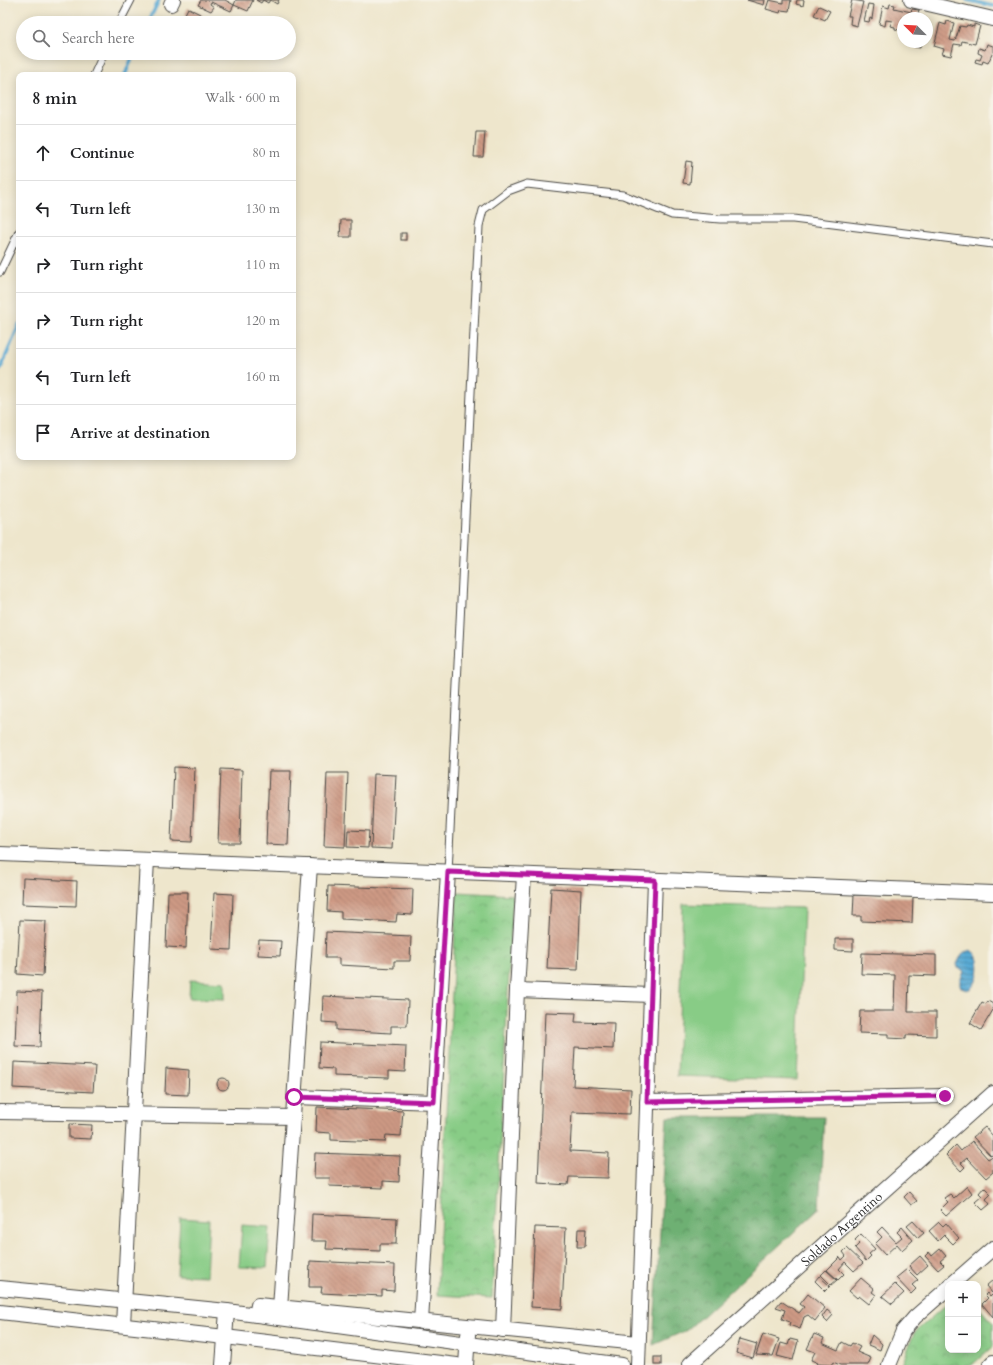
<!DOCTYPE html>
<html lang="en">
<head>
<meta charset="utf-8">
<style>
	:root { --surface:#fff; --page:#f6f6f6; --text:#202124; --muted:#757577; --line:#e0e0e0 }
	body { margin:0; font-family:Cardo,serif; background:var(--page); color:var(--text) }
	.controls { position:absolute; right:12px; bottom:12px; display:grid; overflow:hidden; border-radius:8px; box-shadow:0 2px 10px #0003 }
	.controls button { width:36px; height:36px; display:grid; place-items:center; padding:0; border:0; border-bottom:1px solid var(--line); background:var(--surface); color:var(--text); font:20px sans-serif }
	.compass { position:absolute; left:897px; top:12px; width:36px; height:36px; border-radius:50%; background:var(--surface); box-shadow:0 2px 10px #0003; rotate:294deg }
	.stop { position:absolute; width:12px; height:12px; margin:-9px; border:3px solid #b5179e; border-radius:50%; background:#fff }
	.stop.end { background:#b5179e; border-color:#fff; box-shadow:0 1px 4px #0008 }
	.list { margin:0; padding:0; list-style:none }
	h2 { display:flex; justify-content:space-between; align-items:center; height:52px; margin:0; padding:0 16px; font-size:17px }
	h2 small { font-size:13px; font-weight:400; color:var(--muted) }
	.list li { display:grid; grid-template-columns:26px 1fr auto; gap:12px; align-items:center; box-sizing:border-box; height:56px; padding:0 16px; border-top:1px solid var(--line) }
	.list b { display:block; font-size:15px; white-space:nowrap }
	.list em { font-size:13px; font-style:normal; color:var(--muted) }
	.icon { flex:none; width:22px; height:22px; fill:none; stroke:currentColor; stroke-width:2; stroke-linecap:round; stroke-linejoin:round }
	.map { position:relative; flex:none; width:993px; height:1365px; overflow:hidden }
	.search { position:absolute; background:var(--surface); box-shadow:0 2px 10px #0003; left:16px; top:16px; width:280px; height:44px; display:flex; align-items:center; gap:10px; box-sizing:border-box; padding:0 14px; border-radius:22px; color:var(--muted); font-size:15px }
	.panel { position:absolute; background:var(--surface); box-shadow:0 2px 10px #0003; left:16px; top:72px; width:280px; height:388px; border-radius:8px }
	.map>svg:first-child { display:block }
</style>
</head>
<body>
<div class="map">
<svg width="993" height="1365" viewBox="0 0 993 1365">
	<defs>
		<pattern id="forest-crowns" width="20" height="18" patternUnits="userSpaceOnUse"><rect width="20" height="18" fill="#6eb073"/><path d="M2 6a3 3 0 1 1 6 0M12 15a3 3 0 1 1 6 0" fill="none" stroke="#5b8f5f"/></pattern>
		<pattern id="park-crowns" width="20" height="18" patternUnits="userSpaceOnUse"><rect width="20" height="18" fill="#88cc86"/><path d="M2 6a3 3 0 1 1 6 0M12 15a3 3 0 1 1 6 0" fill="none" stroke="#76af74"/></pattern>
		<pattern id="water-rules" width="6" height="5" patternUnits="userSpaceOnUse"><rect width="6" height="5" fill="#5aaad4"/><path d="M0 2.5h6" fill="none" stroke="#4b8bac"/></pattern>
		<pattern id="building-back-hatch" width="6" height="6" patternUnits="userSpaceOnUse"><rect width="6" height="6" fill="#cd9984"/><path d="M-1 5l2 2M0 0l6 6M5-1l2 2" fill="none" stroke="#a77d6c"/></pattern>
	</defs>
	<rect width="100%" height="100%" fill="#f7f3e8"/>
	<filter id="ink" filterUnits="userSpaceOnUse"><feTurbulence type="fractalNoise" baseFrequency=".025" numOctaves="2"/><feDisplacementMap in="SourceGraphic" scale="8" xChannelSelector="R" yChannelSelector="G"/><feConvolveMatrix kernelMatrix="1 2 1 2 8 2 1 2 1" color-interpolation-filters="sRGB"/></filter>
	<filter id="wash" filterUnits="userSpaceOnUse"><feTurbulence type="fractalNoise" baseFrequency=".012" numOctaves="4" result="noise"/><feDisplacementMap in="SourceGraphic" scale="16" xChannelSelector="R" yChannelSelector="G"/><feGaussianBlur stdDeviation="0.9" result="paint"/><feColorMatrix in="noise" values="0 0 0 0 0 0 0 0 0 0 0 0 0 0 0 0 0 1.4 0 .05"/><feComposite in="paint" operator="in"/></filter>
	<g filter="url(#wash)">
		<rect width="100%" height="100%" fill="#eee6cc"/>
		<!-- forest -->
		<polygon fill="url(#forest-crowns)" stroke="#4c6e4f" points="667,1117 824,1117 819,1209 687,1330 653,1345"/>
		<!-- park -->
		<g fill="url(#park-crowns)" stroke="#5a7c58">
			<polygon points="457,892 513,895 492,1298 437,1295"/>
			<polygon points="948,1303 948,1350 978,1350 978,1307 993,1323 993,1346 972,1365 902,1365 914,1333"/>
		</g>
		<!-- garden -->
		<g fill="#88cc86" stroke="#5a7c58">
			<polygon points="683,904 804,908 797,1080 677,1076"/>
			<polygon points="190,980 225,982 225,999 189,998"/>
			<polygon points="180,1218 209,1220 206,1276 177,1275"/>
			<polygon points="242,1225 270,1227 267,1268 239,1267"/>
		</g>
		<!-- water -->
		<path fill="url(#water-rules)" stroke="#426a80" d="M970,950C988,957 975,1003 960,986V980L964,972L963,970L958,968L957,964L962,954Z"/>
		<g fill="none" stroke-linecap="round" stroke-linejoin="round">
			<!-- stream -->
			<g stroke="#5aaad4" stroke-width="3.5">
				<polyline points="967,0 993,6"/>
				<polyline points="148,23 159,0"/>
				<polyline points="125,75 134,53"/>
				<polyline points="0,370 19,325"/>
			</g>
		</g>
		<g id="blocks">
			<!-- building -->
			<g fill="url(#building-back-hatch)">
				<polygon points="201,0 225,0 234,5 236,0 253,0 248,11 234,5 231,11 211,2 210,4 214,7 211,11 198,5"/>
				<polygon points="256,0 270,0 268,3 263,0 261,3"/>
				<polygon points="270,0 279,0 277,4"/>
				<polygon points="747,0 765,0 764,5"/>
				<polygon points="769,0 783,3 783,0 791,0 789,11 781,10 780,13 766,9"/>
				<polygon points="797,0 804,0 803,6 796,4"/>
				<polygon points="852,0 863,2 857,26 850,24 851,16 848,16"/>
				<polygon points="868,4 874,5 872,19 870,18 869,22 864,21"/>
				<polygon points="890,4 895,5 894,8 911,12 912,9 919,10 917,18 903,18 903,31 895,29 895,27 890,26 892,21 886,20 885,26 879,24 883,6 889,8"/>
				<polygon points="819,6 830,11 825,20 814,15"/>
				<polygon points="188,8 202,15 199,21 203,23 191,23 188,21 190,17 185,14"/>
				<polygon points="947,21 954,23 950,40 955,41 960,26 966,27 967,25 974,27 974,24 980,26 975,44 962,41 961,45 954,44 951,56 942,54 944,49 934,46 940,23 946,25"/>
				<polygon points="915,42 921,42 920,48 914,47"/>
				<polygon points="987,44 993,46 993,52 988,63 983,61 982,64 975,62 976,59 980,60 982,55 978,53 979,48 985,50"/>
				<polygon points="476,132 485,132 483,157 474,157"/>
				<polygon points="686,161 692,162 690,184 683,183"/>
				<polygon points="341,220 351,220 351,237 340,237"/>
				<rect x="401" y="233" width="5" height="7"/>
				<polygon points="174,767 195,768 192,842 171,841"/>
				<polygon points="221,769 242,770 240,843 218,843"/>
				<polygon points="269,771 291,771 288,845 266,844"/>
				<polygon points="327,773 348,773 345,847 324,846"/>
				<polygon points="374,774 396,775 392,849 371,848"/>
				<polygon points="348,830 369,831 368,848 347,847"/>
				<polygon points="23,878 77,881 76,906 22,904"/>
				<polygon points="328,886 413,889 412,915 397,914 396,922 341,919 341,912 327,911"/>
				<polygon points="551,888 581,890 578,970 547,969"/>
				<polygon points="168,892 188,892 186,948 166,947"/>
				<polygon points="214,893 233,894 231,950 211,949"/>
				<polygon points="854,895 913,897 912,923 861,921 861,916 853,916"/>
				<polygon points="20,920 46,921 43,976 17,974"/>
				<polygon points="326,932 411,936 410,961 394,961 394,968 339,965 339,958 325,958"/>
				<polygon points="835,939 853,939 853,951 835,950"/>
				<polygon points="259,940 281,941 280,956 258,955"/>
				<polygon points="862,953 936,955 936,976 909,975 908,1012 936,1012 936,1036 906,1035 906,1039 888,1038 888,1034 859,1033 860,1011 894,1011 895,975 861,974"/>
				<polygon points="17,991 42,992 40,1047 15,1046"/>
				<polygon points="323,996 408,1000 407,1026 391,1026 391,1033 336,1030 336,1023 322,1022"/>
				<polygon points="988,1001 993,1004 993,1010 981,1030 970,1023 982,1002 986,1004"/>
				<polygon points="545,1012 576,1013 575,1022 614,1023 613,1049 575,1047 573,1086 631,1089 630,1114 572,1112 570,1151 609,1153 608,1178 569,1177 568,1185 538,1183"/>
				<polygon points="320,1042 406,1046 405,1072 389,1071 389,1078 334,1076 334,1069 319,1068"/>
				<polygon points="14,1062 95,1066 93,1092 13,1088"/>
				<polygon points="166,1068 189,1070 188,1095 165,1094"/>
				<circle cx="223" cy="1084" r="6"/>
				<polygon points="317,1107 403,1111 401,1136 386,1135 385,1142 331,1140 331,1133 316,1132"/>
				<polygon points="69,1124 92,1125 91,1139 69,1138"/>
				<polygon points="985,1127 993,1136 993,1154 991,1156 973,1137"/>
				<polygon points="972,1141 988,1159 991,1157 993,1159 993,1172 986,1178 967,1158 961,1163 965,1167 961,1171 946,1155 956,1145 961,1151"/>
				<polygon points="315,1153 400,1156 399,1182 383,1181 383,1188 329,1186 330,1178 314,1178"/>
				<polygon points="967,1186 972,1193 946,1216 940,1210 948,1202 944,1198 950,1194 954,1198"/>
				<polygon points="984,1187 991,1194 986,1199 990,1204 983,1210 975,1202 982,1196 979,1193"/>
				<polygon points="909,1192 917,1201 911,1205 904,1197"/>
				<polygon points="312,1214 397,1218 396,1244 380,1244 380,1251 326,1249 327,1241 311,1241"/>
				<polygon points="913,1221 924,1233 918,1238 907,1226"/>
				<polygon points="939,1222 943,1226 946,1223 959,1238 953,1244 944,1235 938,1241 929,1231"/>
				<polygon points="535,1227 566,1228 562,1309 531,1307"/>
				<polygon points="882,1227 896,1242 902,1237 897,1232 902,1227 913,1240 902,1250 897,1244 885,1255 875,1244 882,1237 877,1232"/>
				<polygon points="578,1229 586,1229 585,1247 577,1247"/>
				<polygon points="861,1234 875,1249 869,1254 871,1256 866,1261 855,1248 859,1244 855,1240"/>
				<polygon points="847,1248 863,1263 854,1271 845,1262 839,1269 844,1274 838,1280 827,1270 840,1257 842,1260 846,1256 843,1252"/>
				<polygon points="940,1249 946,1256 940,1261 944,1265 938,1270 925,1256 929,1252 932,1256"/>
				<polygon points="920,1256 928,1265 917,1275 909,1266"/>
				<polygon points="310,1261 395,1265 394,1291 382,1290 382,1296 321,1293 322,1287 309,1287"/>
				<polygon points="907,1269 918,1280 912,1285 916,1289 911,1294 896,1278"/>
				<polygon points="826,1270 837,1280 831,1285 821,1275"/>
				<polygon points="819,1276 830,1286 825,1291 815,1281"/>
				<polygon points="861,1278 874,1289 872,1292 876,1295 869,1304 859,1296 857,1298 849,1291"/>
				<polygon points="993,1280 993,1292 992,1293 986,1286"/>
				<polygon points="895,1284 904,1293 892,1304 882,1296"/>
				<polygon points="987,1293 990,1297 993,1294 993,1317 982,1304 988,1298 985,1295"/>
				<polygon points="808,1294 825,1308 815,1321 808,1315 804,1317 800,1329 789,1325 790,1322 782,1319 785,1310 776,1307 781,1301 799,1313 804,1307 800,1304"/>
				<polygon points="827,1310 833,1315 827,1322 822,1317"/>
				<polygon points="763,1334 779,1339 773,1356 756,1355"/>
				<polygon points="814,1334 824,1338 822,1343 838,1350 842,1342 850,1346 852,1343 860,1347 857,1352 871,1358 868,1365 840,1365 833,1362 831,1365 817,1364 818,1363 811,1360 815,1352 807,1349"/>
				<polygon points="872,1335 882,1344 880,1350 868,1345"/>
				<polygon points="740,1339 757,1344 753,1358 736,1353"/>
				<polygon points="790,1339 798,1341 793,1360 777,1356 781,1343 788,1345"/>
				<rect x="654" y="1357" width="7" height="8"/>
			</g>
		</g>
	</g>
	<g filter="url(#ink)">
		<use href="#blocks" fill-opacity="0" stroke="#484743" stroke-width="1"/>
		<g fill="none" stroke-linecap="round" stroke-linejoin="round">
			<!-- service casing -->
			<g stroke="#484743" stroke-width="9">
				<g id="service">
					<polyline points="119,23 131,0"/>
					<polyline points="94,75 104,53"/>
					<polyline points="0,272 19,232"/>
					<polyline points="448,872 479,226 483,210 508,191 527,184 623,195 672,215 720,219 793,219 993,244"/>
				</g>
			</g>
			<!-- minor casing -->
			<g stroke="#484743" stroke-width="16">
				<g id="minor">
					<polyline points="911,0 993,19"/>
					<polyline points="171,4 173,0"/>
					<polyline points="0,854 993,893"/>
					<polyline points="517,990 651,995"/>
					<polyline points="295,1097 434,1102"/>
					<polyline points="647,1102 945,1096"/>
					<polyline points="0,1112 293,1117"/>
					<polyline points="952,1284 993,1248"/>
					<polyline points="0,1288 227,1311 622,1365"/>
					<polyline points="280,1308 310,866"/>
					<polyline points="0,1312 225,1337 457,1365"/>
					<polyline points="256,1315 258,1305 638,1343"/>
					<polyline points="421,1322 448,872"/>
					<polyline points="123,1325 147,860"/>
					<polyline points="503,1330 517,990 524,875"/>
					<path id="s1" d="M690,1364L993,1093"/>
					<polyline points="223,1365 227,1311"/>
					<polyline points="466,1365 468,1335"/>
					<polyline points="638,1365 655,880"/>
					<polyline points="889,1365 903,1331 915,1317 948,1288"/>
					<polyline points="990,1365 993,1362"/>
				</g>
			</g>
			<!-- service -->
			<use href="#service" stroke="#fff" stroke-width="7"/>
			<!-- minor -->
			<use href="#minor" stroke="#fff" stroke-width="14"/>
		</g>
	</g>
	<g fill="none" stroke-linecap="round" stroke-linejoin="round" filter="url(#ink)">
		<!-- route -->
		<polyline stroke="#b5179e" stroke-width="5" points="294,1097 434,1102 448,872 655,880 647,1102 945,1096"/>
	</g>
	<g text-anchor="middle" stroke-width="4" stroke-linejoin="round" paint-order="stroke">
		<!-- street labels -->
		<g font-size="13" fill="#2b2b2b" stroke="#f7f3e8">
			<text dy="5" stroke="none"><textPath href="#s1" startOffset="203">Soldado Argentino</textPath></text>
		</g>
	</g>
</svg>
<div class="controls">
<button>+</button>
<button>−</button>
</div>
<svg class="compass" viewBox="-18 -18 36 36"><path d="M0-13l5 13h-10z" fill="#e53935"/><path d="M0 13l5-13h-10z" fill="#757577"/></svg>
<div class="stop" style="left:294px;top:1097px"></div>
<div class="stop end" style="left:945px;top:1096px"></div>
<div class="search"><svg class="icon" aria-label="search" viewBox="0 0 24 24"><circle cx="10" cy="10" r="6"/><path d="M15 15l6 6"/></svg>Search here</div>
<section class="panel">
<h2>8 min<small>Walk · 600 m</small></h2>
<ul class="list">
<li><svg class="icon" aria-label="ahead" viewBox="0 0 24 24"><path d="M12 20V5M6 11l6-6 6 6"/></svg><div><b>Continue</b></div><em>80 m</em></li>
<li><svg class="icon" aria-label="left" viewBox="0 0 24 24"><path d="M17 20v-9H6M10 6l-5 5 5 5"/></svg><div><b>Turn left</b></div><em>130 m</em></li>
<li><svg class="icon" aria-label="right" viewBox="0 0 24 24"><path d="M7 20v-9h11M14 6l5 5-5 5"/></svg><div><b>Turn right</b></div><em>110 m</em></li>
<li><svg class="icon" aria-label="right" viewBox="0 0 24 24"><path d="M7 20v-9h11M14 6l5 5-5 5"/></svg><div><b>Turn right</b></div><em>120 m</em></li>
<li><svg class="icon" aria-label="left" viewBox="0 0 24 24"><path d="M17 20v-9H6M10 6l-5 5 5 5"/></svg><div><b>Turn left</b></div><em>160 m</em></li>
<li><svg class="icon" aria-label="arrive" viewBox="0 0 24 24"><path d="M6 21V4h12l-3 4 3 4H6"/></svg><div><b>Arrive at destination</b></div></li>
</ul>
</section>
</div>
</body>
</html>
